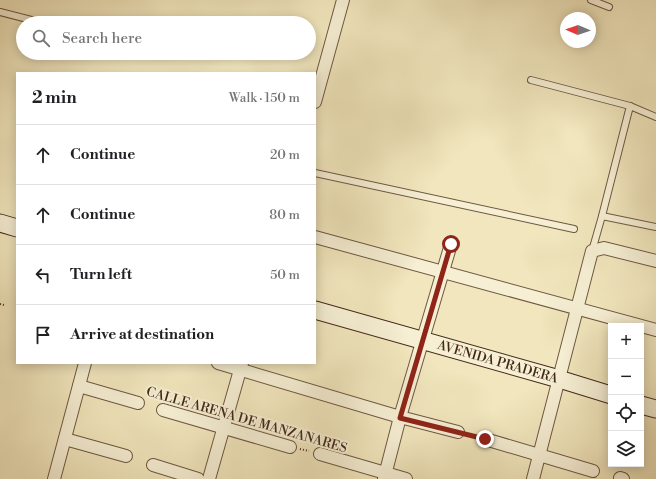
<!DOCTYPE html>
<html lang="en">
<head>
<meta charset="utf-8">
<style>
	:root { --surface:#fff; --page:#f6f6f6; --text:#202124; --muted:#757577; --line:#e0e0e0 }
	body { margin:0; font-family:"Libre Bodoni",serif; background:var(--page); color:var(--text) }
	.controls { position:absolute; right:12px; bottom:12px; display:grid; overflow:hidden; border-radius:0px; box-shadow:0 2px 10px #0003 }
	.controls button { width:36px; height:36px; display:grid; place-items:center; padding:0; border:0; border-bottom:1px solid var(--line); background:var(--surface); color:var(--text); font:20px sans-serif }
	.compass { position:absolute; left:560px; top:12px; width:36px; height:36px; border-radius:50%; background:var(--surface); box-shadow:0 2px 10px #0003; rotate:272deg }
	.stop { position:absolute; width:12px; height:12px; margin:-9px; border:3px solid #8f2418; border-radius:50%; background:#fff }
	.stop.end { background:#8f2418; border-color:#fff; box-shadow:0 1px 4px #0008 }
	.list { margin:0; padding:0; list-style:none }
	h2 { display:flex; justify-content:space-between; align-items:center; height:52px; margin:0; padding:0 16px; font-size:17px }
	h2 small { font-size:13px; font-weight:400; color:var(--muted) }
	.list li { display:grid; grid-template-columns:26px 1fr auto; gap:12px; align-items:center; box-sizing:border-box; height:60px; padding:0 16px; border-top:1px solid var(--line) }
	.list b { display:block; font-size:15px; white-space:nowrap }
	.list em { font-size:13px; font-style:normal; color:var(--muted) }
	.icon { flex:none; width:22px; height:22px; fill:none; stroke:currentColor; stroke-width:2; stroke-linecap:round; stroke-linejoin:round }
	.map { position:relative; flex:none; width:656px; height:479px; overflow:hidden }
	.search { position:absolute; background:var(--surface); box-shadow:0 2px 10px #0003; left:16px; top:16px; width:300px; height:44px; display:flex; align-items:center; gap:10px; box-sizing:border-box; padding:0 14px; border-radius:22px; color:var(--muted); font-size:15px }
	.panel { position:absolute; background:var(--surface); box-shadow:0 2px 10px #0003; left:16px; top:72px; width:300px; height:292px; border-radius:0px }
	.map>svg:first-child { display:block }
</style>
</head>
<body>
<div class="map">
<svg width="656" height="479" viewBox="0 0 656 479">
	<rect width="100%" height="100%" fill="#f1e6bd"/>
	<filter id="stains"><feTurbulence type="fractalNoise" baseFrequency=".005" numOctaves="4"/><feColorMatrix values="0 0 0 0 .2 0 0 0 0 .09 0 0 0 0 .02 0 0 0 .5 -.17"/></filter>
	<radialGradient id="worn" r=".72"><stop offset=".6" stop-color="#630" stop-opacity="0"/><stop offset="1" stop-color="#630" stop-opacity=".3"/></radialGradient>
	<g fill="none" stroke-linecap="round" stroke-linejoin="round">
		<!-- lane casing -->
		<g stroke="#6e5842" stroke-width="8">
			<g id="lane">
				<polyline points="591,0 609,7"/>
				<polyline points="0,12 43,23"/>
				<polyline points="531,80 630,106 656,117"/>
				<polyline points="315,173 574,229"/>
				<polyline points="602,216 630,106"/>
				<polyline points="592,251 602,216 656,227"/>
			</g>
		</g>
		<!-- street casing -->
		<g stroke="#6e5842" stroke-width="14">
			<g id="street">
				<polyline points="315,102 343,0"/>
				<polyline points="315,237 656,330"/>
				<polyline points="218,363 400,417 458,432"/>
				<polyline points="79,386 138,403"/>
				<polyline points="163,410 290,447"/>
				<polyline points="65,439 126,456"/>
				<polyline points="485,439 593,471"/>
				<polyline points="320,454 406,479"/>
				<polyline points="153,465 198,479"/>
				<polyline points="620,478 623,479"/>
				<polyline points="54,479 85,363"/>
				<polyline points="209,479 242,363"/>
				<polyline points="384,479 400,417 451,244"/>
				<polyline points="533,479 592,251 604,248 656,261"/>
			</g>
		</g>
		<!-- secondary casing -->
		<g stroke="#432919" stroke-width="19">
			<g id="secondary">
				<polyline points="0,223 17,228"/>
				<polyline points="315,310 559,379 611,395"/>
				<polyline points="641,405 656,409"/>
			</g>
		</g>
		<!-- path -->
		<g stroke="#432919" stroke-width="2" stroke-dasharray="1 2" stroke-linecap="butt">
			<polyline points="0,304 4,305"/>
			<polyline points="300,449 309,451"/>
		</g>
		<!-- lane -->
		<use href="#lane" stroke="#f6efd4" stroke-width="6"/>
		<!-- street -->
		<use href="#street" stroke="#f6efd4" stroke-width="12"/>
		<!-- secondary -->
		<use href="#secondary" stroke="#f6efd4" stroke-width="17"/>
	</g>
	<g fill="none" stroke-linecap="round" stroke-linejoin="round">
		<!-- route -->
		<polyline stroke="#8f2418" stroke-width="5" points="451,244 400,418 485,439"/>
	</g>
	<g text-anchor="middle" stroke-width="4" stroke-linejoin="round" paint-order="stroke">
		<!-- street labels -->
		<g font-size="13" fill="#432919" stroke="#f6efd4">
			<text transform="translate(498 361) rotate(16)" y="5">AVENIDA PRADERA</text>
			<text transform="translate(247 419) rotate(16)" y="5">CALLE ARENA DE MANZANARES</text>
		</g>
	</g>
	<rect width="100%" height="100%" filter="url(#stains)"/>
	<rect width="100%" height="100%" fill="url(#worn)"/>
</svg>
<div class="controls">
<button>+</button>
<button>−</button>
<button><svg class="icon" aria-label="locate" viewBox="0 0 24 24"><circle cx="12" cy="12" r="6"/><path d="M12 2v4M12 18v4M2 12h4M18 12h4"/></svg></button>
<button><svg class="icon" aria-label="layers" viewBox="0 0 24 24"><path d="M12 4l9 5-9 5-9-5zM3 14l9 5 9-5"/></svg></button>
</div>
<svg class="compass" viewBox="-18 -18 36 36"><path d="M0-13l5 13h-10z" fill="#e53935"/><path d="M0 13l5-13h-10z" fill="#757577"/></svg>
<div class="stop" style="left:451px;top:244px"></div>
<div class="stop end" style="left:485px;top:439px"></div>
<div class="search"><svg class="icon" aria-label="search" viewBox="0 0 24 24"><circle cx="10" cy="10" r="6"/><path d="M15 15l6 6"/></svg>Search here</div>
<section class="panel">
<h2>2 min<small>Walk · 150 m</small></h2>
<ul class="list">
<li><svg class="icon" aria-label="ahead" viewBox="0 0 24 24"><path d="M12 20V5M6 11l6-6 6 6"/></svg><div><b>Continue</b></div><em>20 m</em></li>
<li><svg class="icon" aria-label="ahead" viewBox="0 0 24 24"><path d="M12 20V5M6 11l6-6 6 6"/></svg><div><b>Continue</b></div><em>80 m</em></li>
<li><svg class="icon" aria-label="left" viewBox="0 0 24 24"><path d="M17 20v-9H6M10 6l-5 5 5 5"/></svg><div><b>Turn left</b></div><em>50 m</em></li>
<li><svg class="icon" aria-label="arrive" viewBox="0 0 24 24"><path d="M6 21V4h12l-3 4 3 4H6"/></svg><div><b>Arrive at destination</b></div></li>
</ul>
</section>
</div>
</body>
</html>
